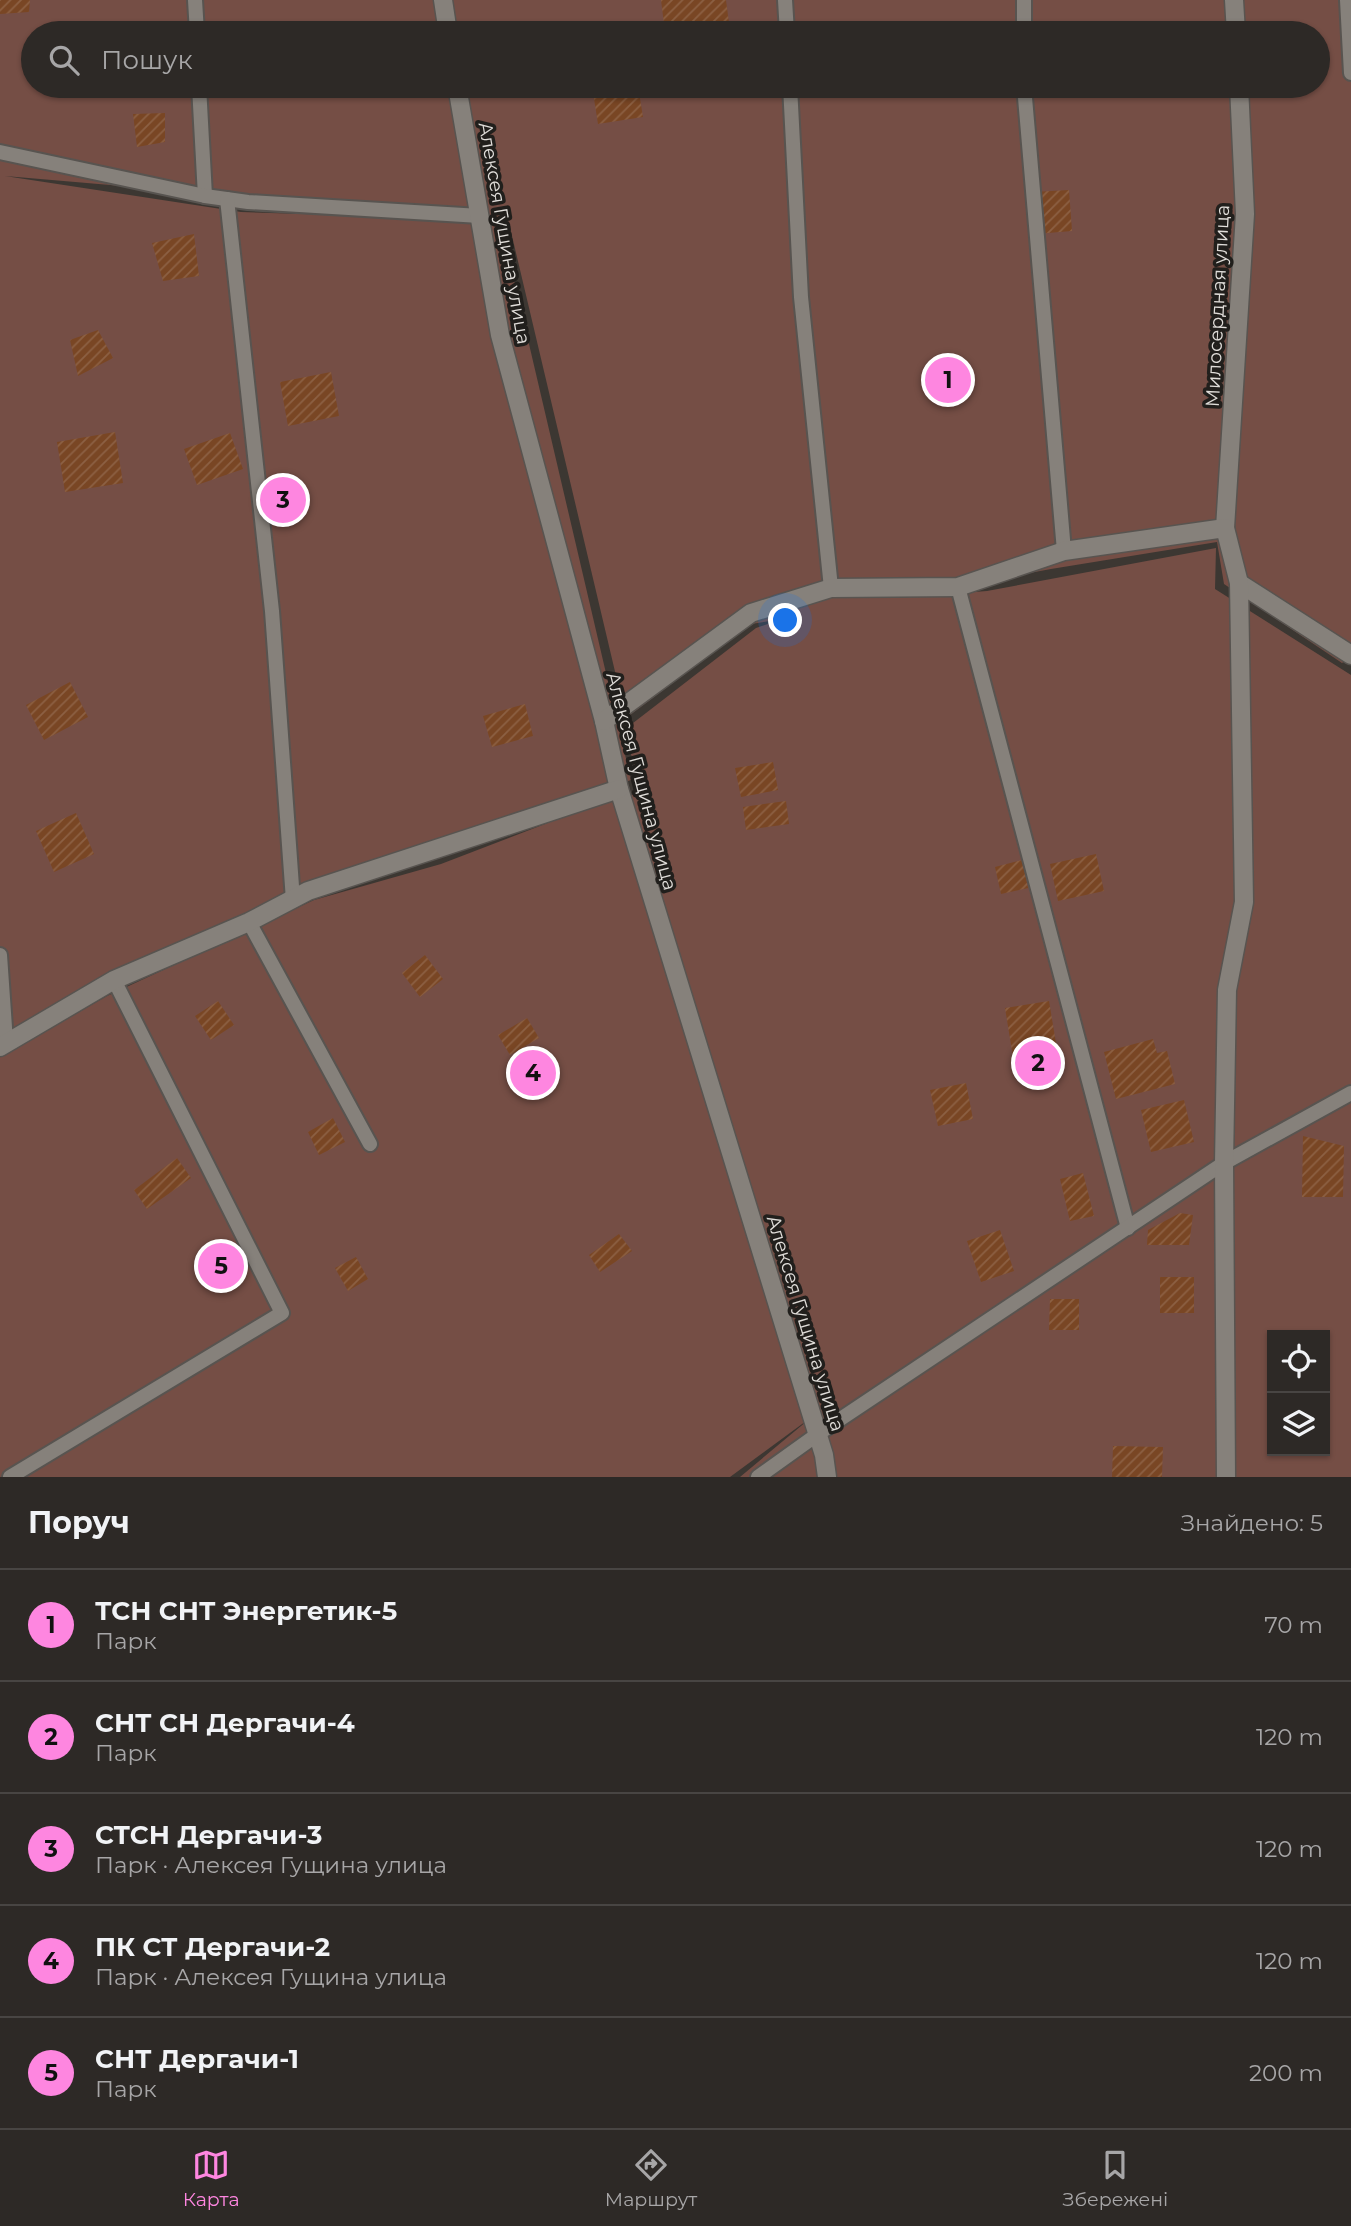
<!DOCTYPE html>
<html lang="uk">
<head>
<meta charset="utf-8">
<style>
	:root { --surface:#2d2926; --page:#393532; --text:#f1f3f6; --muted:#a7a6a7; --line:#484543; --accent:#fe86e0 }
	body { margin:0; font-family:Montserrat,sans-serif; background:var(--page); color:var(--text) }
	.controls { position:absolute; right:21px; bottom:21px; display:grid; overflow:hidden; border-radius:0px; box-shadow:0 2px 5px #0004 }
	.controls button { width:63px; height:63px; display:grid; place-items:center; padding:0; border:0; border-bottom:2px solid var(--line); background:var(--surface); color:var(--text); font:35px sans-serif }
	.you { position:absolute; left:786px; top:621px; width:24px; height:24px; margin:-18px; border:5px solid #fff; border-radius:50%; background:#1a73e8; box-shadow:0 0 0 10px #1a73e833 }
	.badge { display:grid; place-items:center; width:46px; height:46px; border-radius:50%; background:var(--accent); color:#111; font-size:23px; font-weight:700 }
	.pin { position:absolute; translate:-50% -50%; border:4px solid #fff; box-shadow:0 2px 7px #0006 }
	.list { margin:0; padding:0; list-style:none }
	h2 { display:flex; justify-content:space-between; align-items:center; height:91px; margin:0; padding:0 28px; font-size:30px }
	h2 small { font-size:23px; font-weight:400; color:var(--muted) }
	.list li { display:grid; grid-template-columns:46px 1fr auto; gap:21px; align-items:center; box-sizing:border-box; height:112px; padding:0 28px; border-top:2px solid var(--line) }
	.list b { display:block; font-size:26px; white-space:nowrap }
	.list p { margin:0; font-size:23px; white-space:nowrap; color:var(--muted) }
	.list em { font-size:23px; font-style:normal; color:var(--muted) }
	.icon { flex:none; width:38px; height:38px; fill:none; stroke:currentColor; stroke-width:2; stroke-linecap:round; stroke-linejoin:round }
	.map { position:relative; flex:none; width:1351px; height:1477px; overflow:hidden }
	.search { position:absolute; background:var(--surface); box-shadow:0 2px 5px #0004; left:21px; right:21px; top:21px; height:77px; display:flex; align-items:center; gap:18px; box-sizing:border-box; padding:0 24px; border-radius:38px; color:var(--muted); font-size:26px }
	.sheet { height:651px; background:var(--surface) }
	nav { display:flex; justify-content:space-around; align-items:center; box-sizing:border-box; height:98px; border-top:2px solid var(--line); background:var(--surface); font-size:19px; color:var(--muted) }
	nav a { display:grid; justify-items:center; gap:4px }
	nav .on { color:var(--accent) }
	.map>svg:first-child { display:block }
</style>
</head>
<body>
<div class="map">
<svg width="1351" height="1477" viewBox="0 0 1351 1477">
	<defs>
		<pattern id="building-hatch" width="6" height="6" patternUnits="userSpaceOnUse" patternTransform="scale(1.75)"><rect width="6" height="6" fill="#794624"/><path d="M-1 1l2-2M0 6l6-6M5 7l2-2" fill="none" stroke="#8c6043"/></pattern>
	</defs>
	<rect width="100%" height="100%" fill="#3c3732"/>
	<!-- green -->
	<path fill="#754e45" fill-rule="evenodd" d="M0,0H1351V657L1342,663L1224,584L1217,542L1051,569L896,598L987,591L1216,548L1215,589L1351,675V1477H740L813,1416L730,1477H0V1057L107,996L314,900L441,864L589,807L642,792L624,730L756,628L782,619L751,624L626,718L508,219L5,176L241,212L500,220L631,780L282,896L0,1035ZM33,33H1318V86H33ZM1272,1335H1325V1451H1272Z"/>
	<!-- building -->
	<g fill="url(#building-hatch)">
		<polygon points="0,0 30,0 29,12 0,14"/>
		<polygon points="661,0 726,0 729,23 665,32"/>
		<polygon points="354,86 405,86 406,88 355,97"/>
		<polygon points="592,86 638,86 643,117 598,124"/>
		<polygon points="165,113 165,142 137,147 133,114"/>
		<polygon points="1069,190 1072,231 1036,234 1034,192"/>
		<polygon points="194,234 199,276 163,281 152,243"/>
		<polygon points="98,330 113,358 78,376 70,340"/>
		<polygon points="331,372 339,416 288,426 280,382"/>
		<polygon points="115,432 123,483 65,492 57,442"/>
		<polygon points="230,433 243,469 197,485 184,449"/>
		<polygon points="70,682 88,717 44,740 26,705"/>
		<polygon points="525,704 533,736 492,747 483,716"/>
		<polygon points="773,762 778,790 741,797 735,768"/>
		<polygon points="786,801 789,824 746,830 743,807"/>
		<polygon points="76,813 94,854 54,872 36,831"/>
		<polygon points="1096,854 1104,891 1058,901 1050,864"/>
		<polygon points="1022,860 1028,888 1001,894 995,867"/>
		<polygon points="425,955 443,979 420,997 402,973"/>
		<polygon points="218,1001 234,1025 211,1040 195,1016"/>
		<polygon points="1049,1001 1057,1049 1013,1057 1005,1008"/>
		<polygon points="527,1018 539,1038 510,1055 498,1035"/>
		<polygon points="1153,1039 1157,1053 1167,1051 1175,1084 1116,1099 1104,1052"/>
		<polygon points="966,1083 973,1119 938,1126 930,1090"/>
		<polygon points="1184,1100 1194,1142 1151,1152 1141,1110"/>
		<polygon points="333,1118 345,1142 319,1155 308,1132"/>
		<polygon points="1303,1136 1344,1146 1343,1197 1302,1197"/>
		<polygon points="177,1158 191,1178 147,1209 134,1190"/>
		<polygon points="1083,1173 1094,1216 1070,1221 1060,1179"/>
		<polygon points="1180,1213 1193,1215 1189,1245 1147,1245 1148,1230"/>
		<polygon points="1000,1230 1014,1271 981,1282 967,1241"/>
		<polygon points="619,1234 632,1251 600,1272 589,1255"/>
		<polygon points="356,1257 368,1279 348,1291 335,1268"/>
		<rect x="1160" y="1277" width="34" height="36"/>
		<polygon points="1050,1299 1079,1299 1079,1330 1049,1330"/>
		<polygon points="1113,1446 1163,1447 1162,1477 1112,1477"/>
	</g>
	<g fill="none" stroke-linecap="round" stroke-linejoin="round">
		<!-- service casing -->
		<g stroke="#585450" stroke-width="18">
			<g id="service">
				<polyline points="195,0 197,33"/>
				<polyline points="785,0 787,33"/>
				<polyline points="1347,0 1351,73"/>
				<polyline points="1024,33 1024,0"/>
				<polyline points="199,86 205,196"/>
				<polyline points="790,86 801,297 831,588"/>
				<polyline points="1024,86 1064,551"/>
				<polyline points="0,152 205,196 248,202 480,216"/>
				<polyline points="227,199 272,611 293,900"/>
				<polyline points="958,587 1128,1228"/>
				<polyline points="249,922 370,1144"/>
				<polyline points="0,955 6,1042"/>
				<polyline points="10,1477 282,1313 114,980"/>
				<polyline points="758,1477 818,1434 1224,1163 1351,1093"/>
			</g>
		</g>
		<!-- minor casing -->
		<g stroke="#585450" stroke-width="21">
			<g id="minor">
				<polyline points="443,0 448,33"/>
				<polyline points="1234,0 1236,33"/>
				<polyline points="457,86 500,335 604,721 619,789 824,1455 827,1477"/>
				<polyline points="1225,528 1245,214 1239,86"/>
				<polyline points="1239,583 1351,655"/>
				<polyline points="604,721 751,613 831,588 958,587 1064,551 1225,528 1239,583 1244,902 1227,990 1224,1163 1226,1477"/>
				<polyline points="0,1047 114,980 249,922 308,891 619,789"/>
			</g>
		</g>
		<!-- service -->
		<use href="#service" stroke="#86817b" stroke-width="14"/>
		<!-- minor -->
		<use href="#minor" stroke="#86817b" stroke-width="18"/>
	</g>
	<g text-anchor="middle" stroke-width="7" stroke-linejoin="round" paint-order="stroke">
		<!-- street labels -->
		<g font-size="19" fill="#e1deda" stroke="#211f1c">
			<text transform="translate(505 233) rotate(80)" y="7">Алексея Гущина улица</text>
			<text transform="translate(1217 306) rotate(-87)" y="7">Милосердная улица</text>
			<text transform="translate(642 781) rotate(75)" y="7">Алексея Гущина улица</text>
			<text transform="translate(806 1323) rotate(73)" y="7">Алексея Гущина улица</text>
		</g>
	</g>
</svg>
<div class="controls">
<button><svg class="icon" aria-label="locate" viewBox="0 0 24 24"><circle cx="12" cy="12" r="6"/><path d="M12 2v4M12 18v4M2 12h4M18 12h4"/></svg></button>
<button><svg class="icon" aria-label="layers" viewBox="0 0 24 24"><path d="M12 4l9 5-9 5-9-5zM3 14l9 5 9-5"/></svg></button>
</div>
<div class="you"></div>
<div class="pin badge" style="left:948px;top:380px">1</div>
<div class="pin badge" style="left:1038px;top:1063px">2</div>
<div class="pin badge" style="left:283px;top:500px">3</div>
<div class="pin badge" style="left:533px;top:1073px">4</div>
<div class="pin badge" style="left:221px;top:1266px">5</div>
<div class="search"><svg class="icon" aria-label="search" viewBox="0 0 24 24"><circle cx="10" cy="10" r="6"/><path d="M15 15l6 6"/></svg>Пошук</div>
</div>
<section class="sheet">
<h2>Поруч<small>Знайдено: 5</small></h2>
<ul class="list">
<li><span class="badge">1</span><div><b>ТСН СНТ Энергетик-5</b><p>Парк</p></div><em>70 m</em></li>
<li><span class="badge">2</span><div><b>СНТ СН Дергачи-4</b><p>Парк</p></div><em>120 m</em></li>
<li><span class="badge">3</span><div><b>СТСН Дергачи-3</b><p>Парк · Алексея Гущина улица</p></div><em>120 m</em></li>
<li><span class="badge">4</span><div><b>ПК СТ Дергачи-2</b><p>Парк · Алексея Гущина улица</p></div><em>120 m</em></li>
<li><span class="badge">5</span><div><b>СНТ Дергачи-1</b><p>Парк</p></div><em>200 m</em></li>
</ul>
</section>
<nav>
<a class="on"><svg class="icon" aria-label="map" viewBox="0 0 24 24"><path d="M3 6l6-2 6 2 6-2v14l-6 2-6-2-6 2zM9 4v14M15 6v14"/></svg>Карта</a>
<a><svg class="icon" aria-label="directions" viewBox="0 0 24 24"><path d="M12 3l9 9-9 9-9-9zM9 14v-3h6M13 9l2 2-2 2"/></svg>Маршрут</a>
<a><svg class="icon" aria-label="saved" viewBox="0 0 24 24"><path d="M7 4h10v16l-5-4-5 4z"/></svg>Збережені</a>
</nav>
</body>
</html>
